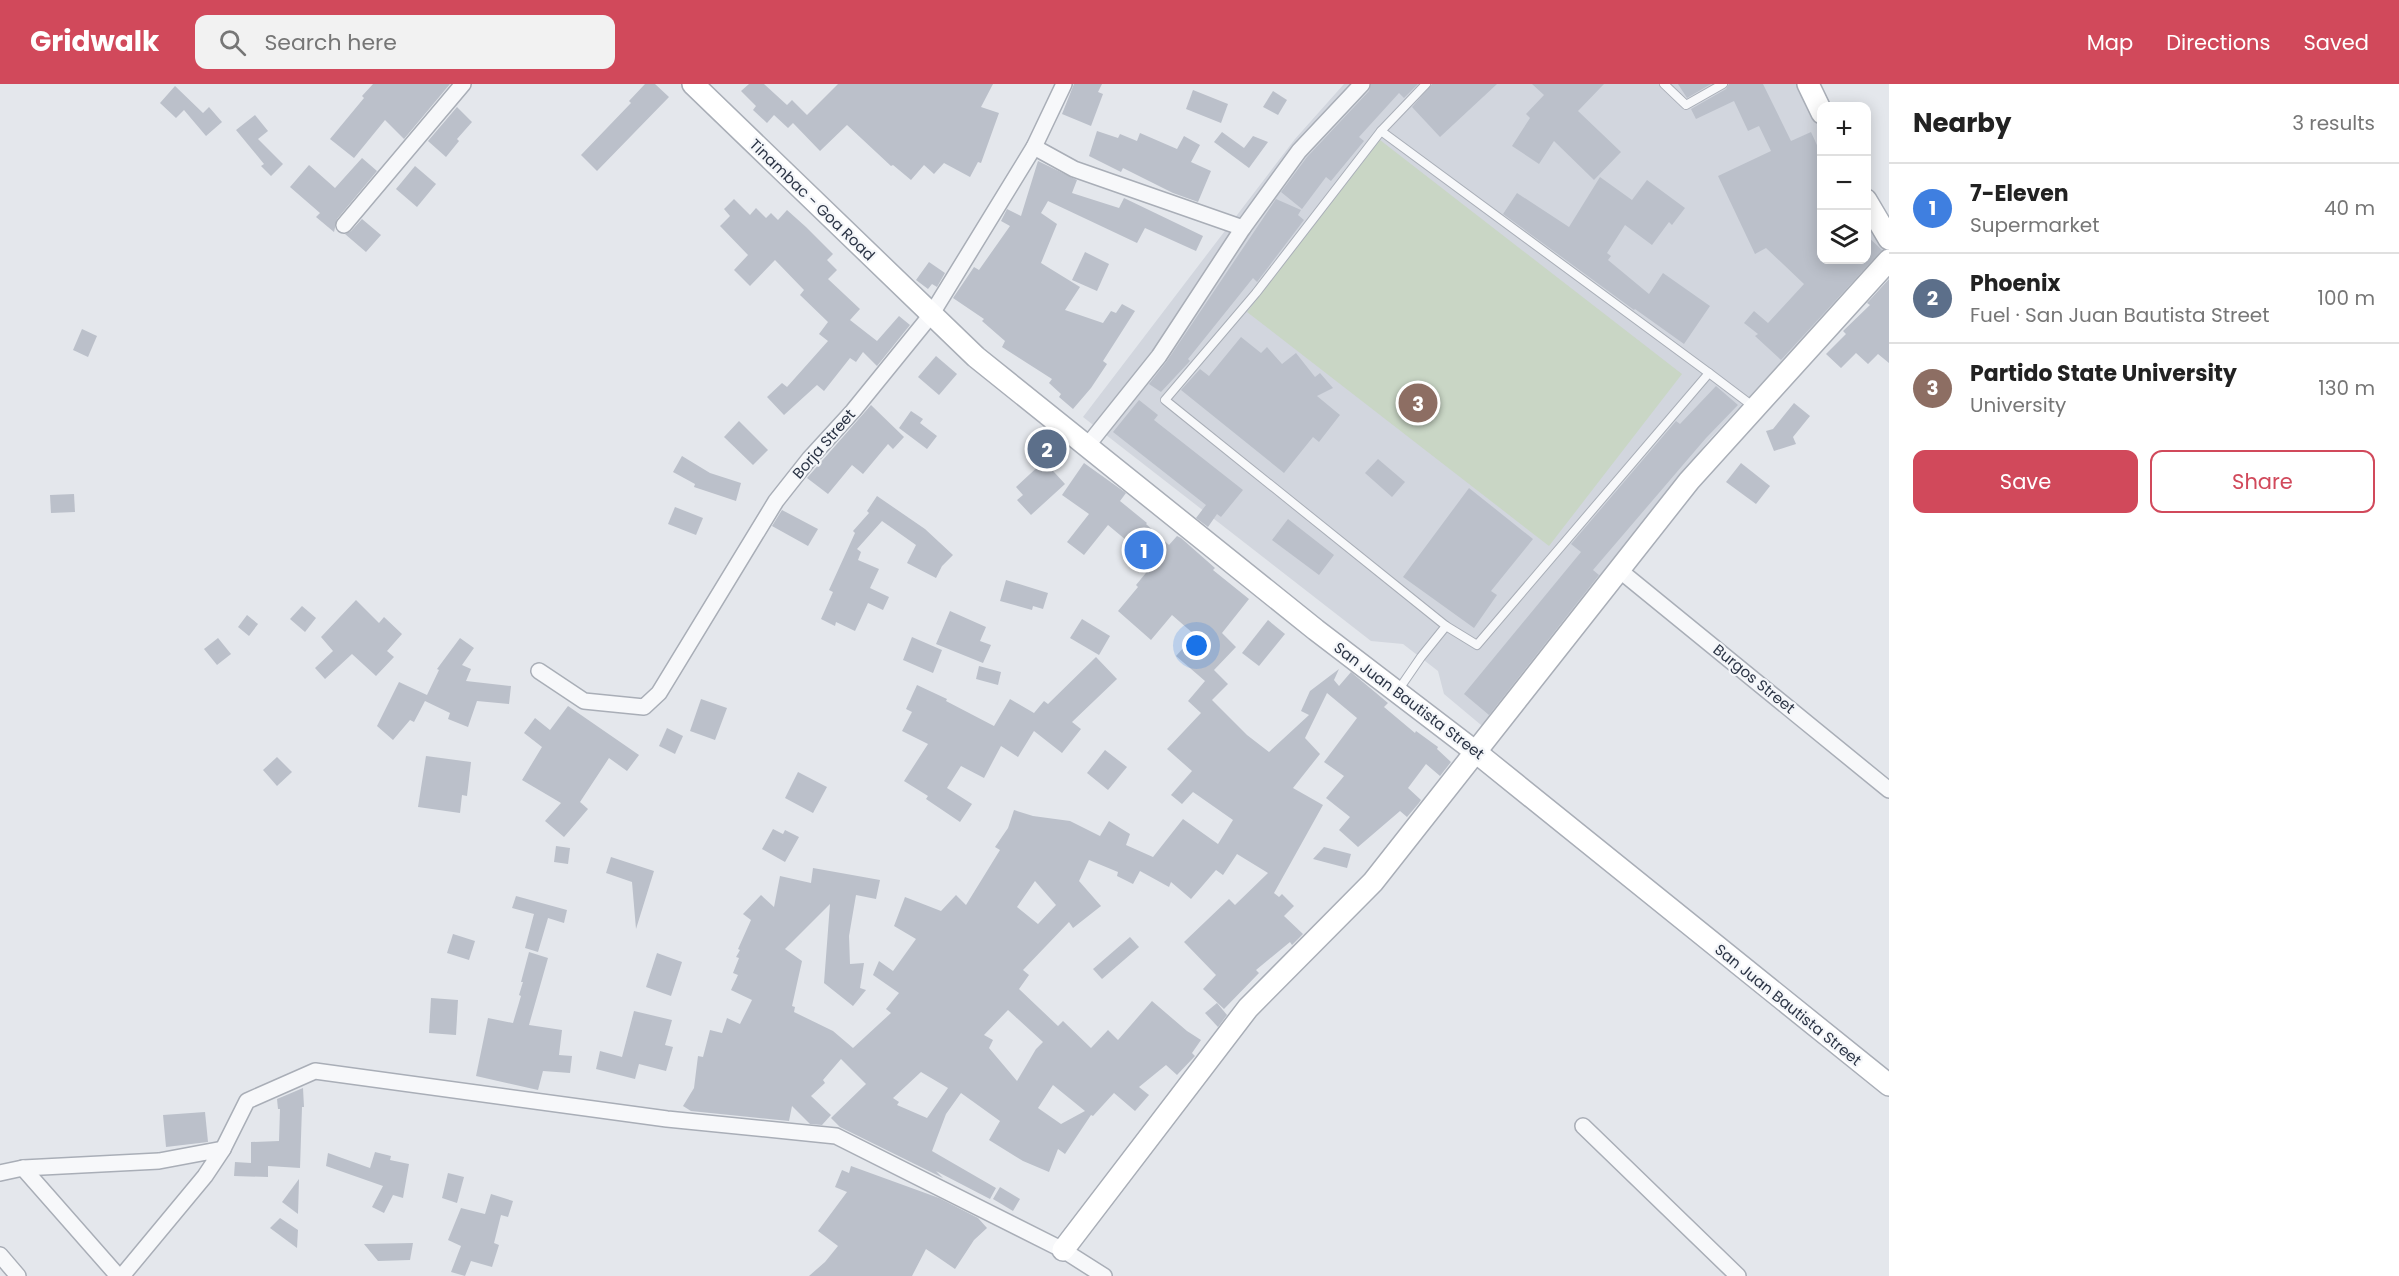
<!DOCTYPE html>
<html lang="en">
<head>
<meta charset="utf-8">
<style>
	:root { --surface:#fff; --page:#f2f2f2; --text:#222; --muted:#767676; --line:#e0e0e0; --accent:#d1495b }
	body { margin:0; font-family:Poppins,sans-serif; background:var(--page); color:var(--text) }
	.controls { position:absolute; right:18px; top:18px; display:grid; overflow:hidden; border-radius:12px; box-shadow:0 3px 15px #0003 }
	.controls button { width:54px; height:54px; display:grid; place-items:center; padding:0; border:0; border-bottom:2px solid var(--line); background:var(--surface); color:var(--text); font:30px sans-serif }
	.you { position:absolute; left:1197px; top:562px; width:21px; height:21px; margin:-15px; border:4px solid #fff; border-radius:50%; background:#1a73e8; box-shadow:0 0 0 9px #1a73e833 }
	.badge { display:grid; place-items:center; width:39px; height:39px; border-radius:50%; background:var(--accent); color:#fff; font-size:20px; font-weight:700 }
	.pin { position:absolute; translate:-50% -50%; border:3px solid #fff; box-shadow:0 2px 6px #0006 }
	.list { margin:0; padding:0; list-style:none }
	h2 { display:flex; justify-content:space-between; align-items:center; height:78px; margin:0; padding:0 24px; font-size:26px }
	h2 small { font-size:20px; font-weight:400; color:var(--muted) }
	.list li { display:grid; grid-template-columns:39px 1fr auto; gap:18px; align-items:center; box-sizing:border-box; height:90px; padding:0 24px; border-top:2px solid var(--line) }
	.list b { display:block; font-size:22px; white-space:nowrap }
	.list p { margin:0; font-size:20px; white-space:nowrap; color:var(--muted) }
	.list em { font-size:20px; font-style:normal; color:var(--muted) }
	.actions { display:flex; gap:12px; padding:18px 24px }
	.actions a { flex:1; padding:14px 0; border:2px solid var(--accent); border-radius:12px; text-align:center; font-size:21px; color:var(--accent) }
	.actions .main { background:var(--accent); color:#fff }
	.icon { flex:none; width:33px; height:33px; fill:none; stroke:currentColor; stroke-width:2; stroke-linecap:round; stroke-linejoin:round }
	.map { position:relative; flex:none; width:1889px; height:1192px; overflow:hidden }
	header { display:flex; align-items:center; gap:36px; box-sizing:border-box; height:84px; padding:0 30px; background:var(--accent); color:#fff }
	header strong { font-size:28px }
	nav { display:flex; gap:33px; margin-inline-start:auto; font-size:21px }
	.search { width:420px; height:54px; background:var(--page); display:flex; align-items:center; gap:15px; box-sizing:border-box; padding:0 21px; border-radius:12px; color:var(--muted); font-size:22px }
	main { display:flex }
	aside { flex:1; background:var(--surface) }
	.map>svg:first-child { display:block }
</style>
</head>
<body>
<header>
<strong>Gridwalk</strong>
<div class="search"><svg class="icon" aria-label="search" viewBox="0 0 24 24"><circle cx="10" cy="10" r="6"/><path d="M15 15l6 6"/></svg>Search here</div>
<nav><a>Map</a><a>Directions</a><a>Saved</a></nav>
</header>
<main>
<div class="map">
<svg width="1889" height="1192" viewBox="0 0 1889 1192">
	<rect width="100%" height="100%" fill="#e4e7ec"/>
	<!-- built -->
	<polygon fill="#d2d6de" points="1344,0 1800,0 1821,42 1822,176 1866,176 1867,130 1885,166 1709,356 1609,481 1487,646 1444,610 1438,587 1403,560 1371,557 1083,333 1295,55"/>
	<!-- green -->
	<polygon fill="#c9d6c5" points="1380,56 1682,290 1549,462 1247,228"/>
	<!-- building -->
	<g fill="#bbc0ca" fill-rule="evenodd">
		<polygon points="373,0 450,0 404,55 385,36 354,74 330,55 364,14 362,12"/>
		<polygon points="645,0 655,0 669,13 597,87 581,71 631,19 629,17"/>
		<polygon points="749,0 764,0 787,21 792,16 807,31 838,0 993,0 981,23 999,29 981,79 978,78 970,93 944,79 934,90 924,81 911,96 893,81 891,82 847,41 820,67 793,39 788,44 774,31 767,39 753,26 756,22 741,7"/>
		<polygon points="1074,0 1102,0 1098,8 1103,10 1091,42 1062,30"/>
		<polygon points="1371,0 1418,0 1404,14 1399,9 1359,53 1364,57 1331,97 1326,93 1302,125 1281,108 1307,73 1369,7"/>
		<polygon points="1432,0 1497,0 1440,53 1412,23"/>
		<polygon points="1532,0 1604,0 1578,27 1621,68 1594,96 1554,57 1539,80 1512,62 1530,34 1526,30 1544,11"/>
		<polygon points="1678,0 1711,0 1687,14"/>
		<polygon points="1729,0 1763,0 1791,57 1811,48 1821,70 1821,176 1866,176 1866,151 1882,166 1781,276 1755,252 1758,250 1744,239 1754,227 1768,239 1804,200 1766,164 1755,170 1718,92 1771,67 1759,42 1748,47 1734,17 1696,35 1691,25 1726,5"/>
		<polygon points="175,2 203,29 209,23 222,38 206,52 184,26 176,34 160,19"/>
		<polygon points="1193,6 1228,20 1221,39 1186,25"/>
		<polygon points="1273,7 1287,16 1278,31 1263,23"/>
		<polygon points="457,23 472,38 457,55 459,57 446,73 428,57"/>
		<polygon points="255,31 268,47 258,55 283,80 271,92 261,82 264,80 236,46"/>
		<polygon points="1097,47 1118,54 1120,50 1137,57 1140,49 1177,65 1184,52 1200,61 1191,78 1211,87 1198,118 1173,109 1123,84 1121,88 1089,72"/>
		<polygon points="1222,48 1244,64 1253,52 1268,58 1249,84 1214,58"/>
		<polygon points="362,74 377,87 337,135 334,148 316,133 320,129 290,103 309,81 335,104"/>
		<polygon points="1038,77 1077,96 1072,109 1119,124 1124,114 1203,152 1196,167 1145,144 1137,159 1048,117 1041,129 1057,140 1041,179 1080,203 1065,226 1103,239 1111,227 1116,229 1122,220 1135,227 1103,277 1107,280 1091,304 1073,325 1059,313 1061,310 1049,299 1052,295 1002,263 1005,257 982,237 984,235 953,214 974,183 979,186 1010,142 1001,137 1007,125 1021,132"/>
		<polygon points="415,82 436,100 417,123 396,105"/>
		<polygon points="1600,93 1632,116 1647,96 1685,124 1672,141 1669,138 1652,161 1625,141 1607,169 1611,172 1608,176 1649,210 1663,189 1710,222 1684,260 1635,225 1634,226 1503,130 1517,109 1569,143"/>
		<polygon points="734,115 750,131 756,124 766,134 771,129 778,136 787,126 806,143 833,170 827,176 837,186 828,195 860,225 850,236 877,257 899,232 910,241 877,282 863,268 856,278 850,274 824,307 817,301 784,331 767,313 782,299 787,303 828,257 819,250 828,238 800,211 804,206 775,176 750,202 734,186 748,171 720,142 730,132 724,125"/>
		<polygon points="1276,115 1301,126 1298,131 1304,136 1257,198 1253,194 1188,275 1190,277 1161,308 1149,300 1167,277"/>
		<polygon points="362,135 381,151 366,168 345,150 351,147"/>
		<polygon points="1085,168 1109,180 1097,207 1072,196"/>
		<polygon points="929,178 945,189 937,203 932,200 928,205 916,196"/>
		<polygon points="1889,195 1889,279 1878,270 1868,280 1856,269 1841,284 1826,270 1846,250 1843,247 1870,221 1867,219"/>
		<polygon points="82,245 97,252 88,273 73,266"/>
		<polygon points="1241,253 1261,269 1267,263 1282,280 1296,269 1315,293 1320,289 1333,304 1317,312 1340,331 1319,358 1313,353 1284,389 1181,306 1200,285 1209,292"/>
		<polygon points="936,272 957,290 939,311 918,293"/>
		<polygon points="1716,302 1738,321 1706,354 1593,486 1599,491 1489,631 1464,610 1581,468 1571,460 1676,337 1680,340"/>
		<polygon points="1139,316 1158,331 1154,336 1243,406 1221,433 1217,430 1208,443 1196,434 1206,421 1113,348"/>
		<polygon points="1794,319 1810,332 1793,353 1796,360 1774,367 1766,347 1773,345"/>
		<polygon points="871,321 904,353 893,365 888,360 863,390 852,381 828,410 807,394"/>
		<polygon points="911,327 923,335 920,339 937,352 927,365 899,344"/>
		<polygon points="739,337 768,366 753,381 724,353"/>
		<polygon points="682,372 710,389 741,399 736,417 694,403 695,400 673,388"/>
		<polygon points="1378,375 1405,398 1392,413 1365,389"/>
		<polygon points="1044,377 1065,400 1031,431 1017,416 1023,411 1016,403"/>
		<path d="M1084,379L1126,409L1120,417L1147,439L1146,440L1169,461L1177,452L1181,454L1215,484L1213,486L1249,515L1222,549L1236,563L1214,586L1228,600L1212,616L1247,651L1269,668L1309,631L1301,627L1310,607L1339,585L1334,596L1339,602L1351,588L1388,619L1384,623L1415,649L1416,647L1438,663L1437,665L1451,678L1440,692L1426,680L1408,704L1421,716L1419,719L1407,733L1400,727L1358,763L1339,746L1350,733L1326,714L1344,692L1324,678L1357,634L1327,609L1305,654L1320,670L1293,704L1323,721L1274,809L1279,813L1282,810L1294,822L1284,832L1303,850L1292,861L1290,858L1256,886L1259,889L1224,925L1203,905L1216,891L1184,858L1229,815L1235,821L1268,789L1237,770L1223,791L1216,786L1191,815L1171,798L1169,803L1140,787L1133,800L1117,792L1118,788L1089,776L1079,797L1101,822L1073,844L1069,838L1023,886L1029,891L1019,905L1058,942L1063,937L1091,964L1108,946L1118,956L1152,917L1187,947L1201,956L1192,969L1195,972L1177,991L1166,981L1139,1003L1149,1011L1135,1027L1114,1009L1093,1032L1091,1031L1065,1070L1058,1065L1049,1088L1023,1077L989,1056L1000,1037L961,1009L946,1030L932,1067L996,1104L990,1115L936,1087L943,1094L840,1043L831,1034L866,1000L841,975L823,996L825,999L811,1012L831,1031L822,1041L810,1040L792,1022L789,1037L691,1027L683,1022L694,1004L698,972L703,973L710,946L722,949L727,934L740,940L752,916L731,906L738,891L733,889L739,874L736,873L740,866L738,865L751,836L743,830L761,811L774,823L780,792L811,799L813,784L880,796L876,815L856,811L849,852L850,880L864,879L860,904L866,906L853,922L824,899L830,820L785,865L802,877L792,922L795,923L794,928L833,947L853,964L891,929L886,925L899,909L873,891L879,877L893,887L916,855L894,842L905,813L941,827L956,811L966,821L1000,766L995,763L1008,744L1014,726L1033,732L1070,737L1100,752L1109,737L1130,750L1126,761L1153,773L1183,735L1218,760L1233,736L1193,708L1182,720L1171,711L1192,687L1167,665L1201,629L1188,617L1205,597L1176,572L1195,551L1172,531L1151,556L1118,527L1138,503L1136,501L1150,484L1129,464L1132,461L1108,441L1084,471L1067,458L1089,430L1062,411ZM1035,797L1056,821L1038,840L1017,823ZM1008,926L1043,958L1036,965L1017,997L989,964L993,956L984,951ZM921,988L948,1004L927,1034L897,1021L899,1018L893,1014ZM1053,1001L1085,1027L1061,1040L1038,1024Z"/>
		<polygon points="1741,379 1770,402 1756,420 1726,398"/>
		<polygon points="1469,404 1533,455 1491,507 1497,511 1474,544 1403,493"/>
		<polygon points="74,410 75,428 51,429 50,411"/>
		<polygon points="877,412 925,445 953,471 942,482 936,494 907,479 916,461 882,437 857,465 861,468 858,476 879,485 870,504 889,513 883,526 868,519 855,547 836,538 835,542 821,535 833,508 829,506 855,449 853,447 869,429 867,427"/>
		<polygon points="675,423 703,434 696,451 668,440"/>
		<polygon points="782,426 818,445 808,462 772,442"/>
		<polygon points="1288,435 1334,471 1319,491 1272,456"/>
		<polygon points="1006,496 1048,509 1043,525 1033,522 1032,526 1000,517"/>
		<polygon points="356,516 379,539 384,533 402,550 387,567 394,573 376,592 352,570 325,595 315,584 333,567 321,553"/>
		<polygon points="302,522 316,534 305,548 290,535"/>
		<polygon points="950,527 986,543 980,557 991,561 983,579 936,560"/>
		<polygon points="247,531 258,540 249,552 238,543"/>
		<polygon points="1082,535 1110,552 1099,571 1070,554"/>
		<polygon points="1268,536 1285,550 1259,582 1242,569"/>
		<polygon points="912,553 942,566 933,589 903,576"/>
		<polygon points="218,554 231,570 217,581 204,565"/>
		<polygon points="460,554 474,564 462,581 471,585 466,597 511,602 509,620 477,617 468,643 448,635 450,629 425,617 414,638 410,636 393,656 377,642 399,598 427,611 439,586 437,585"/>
		<polygon points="1096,573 1117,595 1072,638 1081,645 1062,669 1034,647 1018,673 1001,662 984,694 961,682 947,704 972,720 960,738 926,715 928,712 904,697 928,660 902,647 912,628 906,625 917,601 947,615 946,617 994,642 1010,615 1034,629 1044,617 1048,620"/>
		<polygon points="979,582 1001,588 998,601 976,595"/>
		<polygon points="701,615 727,624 715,656 690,647"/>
		<polygon points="568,622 639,671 627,687 609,674 580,718 588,725 564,753 545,737 561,719 522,696 542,663 524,649 535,634 550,646"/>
		<polygon points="667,644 683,652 675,670 659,662"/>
		<polygon points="1105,666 1127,683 1108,706 1087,689"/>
		<polygon points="426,672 471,678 467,712 462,711 460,729 418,723"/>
		<polygon points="277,673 292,688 277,702 263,686"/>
		<polygon points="798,688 827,703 813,729 785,714"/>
		<polygon points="773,745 783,750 785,746 799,753 785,778 762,765"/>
		<polygon points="556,762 570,764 568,780 554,778"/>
		<polygon points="1324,763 1351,770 1347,784 1313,775"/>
		<polygon points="611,773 654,787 636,845 632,798 606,789"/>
		<polygon points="516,812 567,826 564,839 548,834 538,868 525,864 534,830 512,824"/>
		<polygon points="453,850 475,857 469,876 447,869"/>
		<polygon points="1130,853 1139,863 1102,895 1093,885"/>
		<polygon points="529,868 548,874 529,941 562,946 559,971 572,972 570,989 543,987 538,1006 476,992 488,934 513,939 521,912 519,911 523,898 521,898"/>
		<polygon points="657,869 682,878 671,912 646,903"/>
		<polygon points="431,914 458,916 456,951 429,949"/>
		<polygon points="1217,919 1227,931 1218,943 1205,929"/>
		<polygon points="634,927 672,936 665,961 673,963 666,987 639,980 635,995 596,985 600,967 622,973"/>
		<polygon points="303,1004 304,1023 302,1023 300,1084 268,1082 268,1093 234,1092 235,1078 251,1079 251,1058 279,1057 280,1025 278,1025 277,1015"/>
		<polygon points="205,1028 208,1058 166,1063 163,1031"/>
		<polygon points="375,1068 391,1072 390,1076 409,1080 403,1114 393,1111 384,1129 372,1123 383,1102 326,1082 328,1069 370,1084"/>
		<polygon points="851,1082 939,1114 978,1134 987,1144 974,1156 955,1185 926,1165 912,1192 809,1192 825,1178 838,1162 818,1147 847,1108 835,1103 842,1086 849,1089"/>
		<polygon points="448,1089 464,1093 457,1119 442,1114"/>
		<polygon points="299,1095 298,1130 282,1118"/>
		<polygon points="1000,1103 1020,1115 1013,1127 993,1115"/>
		<polygon points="491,1110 513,1117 508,1133 501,1131 494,1159 499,1161 492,1183 471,1177 465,1192 451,1188 461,1162 448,1156 461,1124 485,1130"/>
		<polygon points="280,1134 298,1146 297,1164 270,1144"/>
		<polygon points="413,1159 410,1176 378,1177 364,1160"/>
	</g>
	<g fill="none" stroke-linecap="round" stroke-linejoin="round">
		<!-- lane casing -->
		<g stroke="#a9aeb7" stroke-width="10">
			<g id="lane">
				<polyline points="1664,0 1686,21 1723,0"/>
				<polyline points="1381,47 1709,289"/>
				<polyline points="1446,542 1477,561 1709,289 1754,323"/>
				<polyline points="1397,608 1421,573 1446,542 1165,316 1256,209 1381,47 1426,0"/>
			</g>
		</g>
		<!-- street casing -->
		<g stroke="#a9aeb7" stroke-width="18">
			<g id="street">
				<polyline points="1034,63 1074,85 1243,144"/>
				<polyline points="344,141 463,0"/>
				<polyline points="1087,362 1159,272 1243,144 1299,67 1362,0"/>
				<polyline points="1618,485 1889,706"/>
				<polyline points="539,587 584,617 644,623 659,609 776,417 810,374 853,327 931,231 1034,63 1064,0"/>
				<polyline points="1583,1042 1738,1192"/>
				<polyline points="223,1065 247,1017 315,987 667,1035 836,1052 1063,1166 1104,1192"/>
				<polyline points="23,1084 118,1192"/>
				<polyline points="0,1089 23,1084 159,1077 223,1065 205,1092 122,1192"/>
				<polyline points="0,1171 18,1192"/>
			</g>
		</g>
		<!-- secondary casing -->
		<g stroke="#a9aeb7" stroke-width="24">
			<g id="secondary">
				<polyline points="693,0 976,273 1316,546 1477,669 1889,1001"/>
				<polyline points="1808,0 1822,29"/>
				<polyline points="1866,116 1889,155"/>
				<polyline points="1063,1166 1248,924 1373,798 1689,397 1889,176"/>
			</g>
		</g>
		<!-- lane -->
		<use href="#lane" stroke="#f7f8fa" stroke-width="8"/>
		<!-- street -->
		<use href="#street" stroke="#f7f8fa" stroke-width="15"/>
		<!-- secondary -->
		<use href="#secondary" stroke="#fff" stroke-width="21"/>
	</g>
	<g text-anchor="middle" stroke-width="4.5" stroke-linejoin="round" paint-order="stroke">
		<!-- street labels -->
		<g font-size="15" fill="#2b3445" stroke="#f4f6f9">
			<text transform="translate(812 116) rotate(44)" y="5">Tinambac - Goa Road</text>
			<text transform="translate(824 360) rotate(-49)" y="5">Borja Street</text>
			<text transform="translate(1754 595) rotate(39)" y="5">Burgos Street</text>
			<text transform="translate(1409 617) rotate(37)" y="5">San Juan Bautista Street</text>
			<text transform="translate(1788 921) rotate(39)" y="5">San Juan Bautista Street</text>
		</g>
	</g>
</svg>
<div class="controls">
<button>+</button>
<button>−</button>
<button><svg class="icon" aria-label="layers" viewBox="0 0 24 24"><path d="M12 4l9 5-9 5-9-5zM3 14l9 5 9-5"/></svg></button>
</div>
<div class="you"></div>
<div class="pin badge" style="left:1144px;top:466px;background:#3f7fe0">1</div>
<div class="pin badge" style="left:1047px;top:365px;background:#5c6f8a">2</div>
<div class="pin badge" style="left:1418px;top:319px;background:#8d6e63">3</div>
</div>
<aside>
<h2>Nearby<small>3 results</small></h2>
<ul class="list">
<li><span class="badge" style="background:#3f7fe0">1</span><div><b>7-Eleven</b><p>Supermarket</p></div><em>40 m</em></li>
<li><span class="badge" style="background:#5c6f8a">2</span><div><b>Phoenix</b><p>Fuel · San Juan Bautista Street</p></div><em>100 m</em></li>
<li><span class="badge" style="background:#8d6e63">3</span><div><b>Partido State University</b><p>University</p></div><em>130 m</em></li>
</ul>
<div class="actions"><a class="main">Save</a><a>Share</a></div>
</aside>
</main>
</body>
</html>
